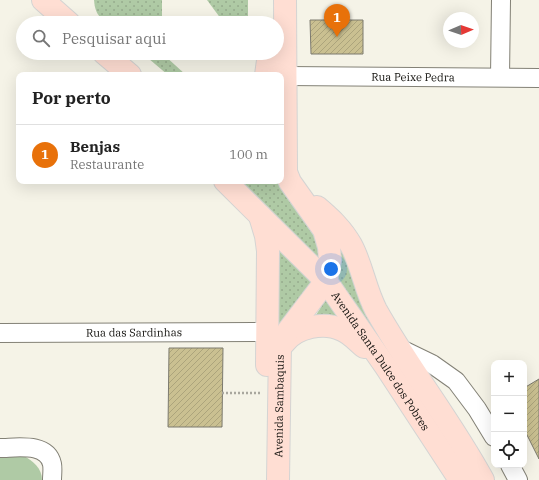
<!DOCTYPE html>
<html lang="pt">
<head>
<meta charset="utf-8">
<style>
  :root { --surface:#fff; --page:#f2f2f2; --text:#222; --muted:#767676; --line:#e0e0e0; --accent:#ea580c }
  body { margin:0; font-family:"IBM Plex Serif",serif; background:var(--page); color:var(--text) }
  .controls { position:absolute; right:12px; bottom:12px; display:grid; overflow:hidden; border-radius:8px; box-shadow:0 4px 16px #0002 }
  .controls button { width:36px; height:36px; display:grid; place-items:center; padding:0; border:0; border-bottom:1px solid var(--line); background:var(--surface); color:var(--text); font:20px sans-serif }
  .compass { position:absolute; left:443px; top:12px; width:36px; height:36px; border-radius:50%; background:var(--surface); box-shadow:0 4px 16px #0002; rotate:88deg }
  .you { position:absolute; left:331px; top:269px; width:14px; height:14px; margin:-10px; border:3px solid #fff; border-radius:50%; background:#1a73e8; box-shadow:0 0 0 6px #1a73e833 }
  .badge { display:grid; place-items:center; width:26px; height:26px; border-radius:50%; background:var(--accent); color:#fff; font-size:13px; font-weight:700 }
  .pin { position:absolute; translate:-50% -33px; filter:drop-shadow(0 1px 2px #0008) }
  .pin::after { content:''; position:absolute; top:21px; width:14px; height:12px; background:inherit; clip-path:polygon(0 0,100% 0,50% 100%) }
  .list { margin:0; padding:0; list-style:none }
  h2 { display:flex; justify-content:space-between; align-items:center; height:52px; margin:0; padding:0 16px; font-size:17px }
  h2 small { font-size:13px; font-weight:400; color:var(--muted) }
  .list li { display:grid; grid-template-columns:26px 1fr auto; gap:12px; align-items:center; box-sizing:border-box; height:60px; padding:0 16px; border-top:1px solid var(--line) }
  .list b { display:block; font-size:15px; white-space:nowrap }
  .list p { margin:0; font-size:13px; white-space:nowrap; color:var(--muted) }
  .list em { font-size:13px; font-style:normal; color:var(--muted) }
  .icon { flex:none; width:22px; height:22px; fill:none; stroke:currentColor; stroke-width:2; stroke-linecap:round; stroke-linejoin:round }
  .map { position:relative; flex:none; width:539px; height:480px; overflow:hidden }
  .search { position:absolute; background:var(--surface); box-shadow:0 4px 16px #0002; left:16px; top:16px; width:268px; height:44px; display:flex; align-items:center; gap:10px; box-sizing:border-box; padding:0 14px; border-radius:22px; color:var(--muted); font-size:15px }
  .panel { position:absolute; background:var(--surface); box-shadow:0 4px 16px #0002; left:16px; top:72px; width:268px; height:112px; border-radius:8px }
  .map>svg:first-child { display:block }
  .grass { fill:url(#grass-dots) }
  .park { fill:#afcaa5 }
  .building { fill:url(#building-hatch); stroke:#7c7a6f }
  .lines { fill:none; stroke-linecap:round; stroke-linejoin:round }
  .minor-casing { stroke:#838176; stroke-width:20 }
  .major-casing { stroke:#d4d4d3; stroke-width:24 }
  .path { stroke:#a9a79e; stroke-width:2.5; stroke-dasharray:2 2; stroke-linecap:butt }
  .minor { stroke:#fff; stroke-width:18 }
  .major { stroke:#ffded3; stroke-width:22 }
  .labels { text-anchor:middle; stroke-width:3; stroke-linejoin:round; paint-order:stroke }
  .street-label { font-size:11px; fill:#100f0b; stroke:#fff }
</style>
</head>
<body>
<div class="map">
<svg width="539" height="480" viewBox="0 0 539 480">
  <defs>
    <pattern id="grass-dots" width="8" height="8" patternUnits="userSpaceOnUse"><rect width="8" height="8" fill="#afcaa5"/><path d="M2 2h.1M6 6h.1" fill="none" stroke="#96ac8d" stroke-width="1.8" stroke-linecap="round"/></pattern>
    <pattern id="building-hatch" width="6" height="6" patternUnits="userSpaceOnUse"><rect width="6" height="6" fill="#cac091"/><path d="M-1 1l2-2M0 6l6-6M5 7l2-2" fill="none" stroke="#aca47c"/></pattern>
  </defs>
  <rect width="100%" height="100%" fill="#f5f3e7"/>
  <g class="grass">
    <path d="M 94,0 L 162,0 L 162,23 L 106,23 C 98,16 95,12 94,0 Z"/>
    <polygon points="207,0 248,0 248,23 224,23"/>
    <polygon points="142,53 163,53 164,55 186,75 168,75"/>
    <polygon points="238,181 281,181 319,238 320,260"/>
    <polygon points="277,247 315,279 280,326 278,324"/>
    <polygon points="341,249 420,399 338,280"/>
    <polygon points="326,299 338,317 320,317 316,315"/>
  </g>
  <path class="park" d="M 24,456 C 33,461 42,468 42,480 L 0,480 L 0,457 Z"/>
  <g class="building">
    <polygon points="310,20 363,20 363,54 311,54"/>
    <polygon points="169,348 223,348 222,427 168,427"/>
    <polygon points="539,379 539,459 524,429 524,388"/>
  </g>
  <g class="lines">
    <g class="minor-casing">
      <g id="minor">
        <path id="s1" d="M 286,76 L 539,78"/>
        <polyline points="500,77 501,0"/>
        <path id="s2" d="M 0,333 L 267,332"/>
        <polyline points="399,348 432,364 456,381 477,409 494,437"/>
        <path d="M 0,448 C 16,448 47,442 52,464 C 53,469 52,475 52,480"/>
        <polyline points="510,465 518,480"/>
      </g>
    </g>
    <g class="major-casing">
      <g id="major">
        <polyline points="43,0 69,23"/>
        <polyline points="104,53 130,75"/>
        <polyline points="266,75 269,53"/>
        <path id="s3" d="M 225,181 L 326,281 L 386,367 L 460,480"/>
        <path d="M 317,207 C 330,218 342,229 351,245 C 362,265 365,289 376,310 C 409,369 451,421 483,480"/>
        <polyline points="260,216 266,236 268,251 267,365"/>
        <path d="M 284,343 C 296,327 324,321 342,330 C 350,333 357,341 364,347"/>
        <path id="s4" d="M 278,480 L 280,345 L 288,331 L 326,281 L 330,260 L 329,247 L 324,230 L 290,182 L 286,172 L 285,0"/>
      </g>
    </g>
    <polyline class="path" points="222,393 262,393"/>
    <use href="#minor" class="minor"/>
    <use href="#major" class="major"/>
  </g>
  <g class="labels">
    <g class="street-label">
      <text dy="4" stroke="none"><textPath href="#s1" startOffset="127">Rua Peixe Pedra</textPath></text>
      <text dy="4" stroke="none"><textPath href="#s2" startOffset="134">Rua das Sardinhas</textPath></text>
      <text dy="4" stroke="none"><textPath href="#s3" startOffset="239">Avenida Santa Dulce dos Pobres</textPath></text>
      <text dy="4" stroke="none"><textPath href="#s4" startOffset="74">Avenida Sambaquis</textPath></text>
    </g>
  </g>
</svg>
<div class="controls">
<button>+</button>
<button>−</button>
<button><svg class="icon" aria-label="locate" viewBox="0 0 24 24"><circle cx="12" cy="12" r="6"/><path d="M12 2v4M12 18v4M2 12h4M18 12h4"/></svg></button>
</div>
<svg class="compass" viewBox="-18 -18 36 36"><path d="M0-13l5 13h-10z" fill="#e53935"/><path d="M0 13l5-13h-10z" fill="#767676"/></svg>
<div class="you"></div>
<div class="pin badge" style="left:337px;top:37px;background:#e8710a">1</div>
<div class="search"><svg class="icon" aria-label="search" viewBox="0 0 24 24"><circle cx="10" cy="10" r="6"/><path d="M15 15l6 6"/></svg>Pesquisar aqui</div>
<section class="panel">
<h2>Por perto<small></small></h2>
<ul class="list">
<li><span class="badge" style="background:#e8710a">1</span><div><b>Benjas</b><p>Restaurante</p></div><em>100 m</em></li>
</ul>
</section>
</div>
</body>
</html>
